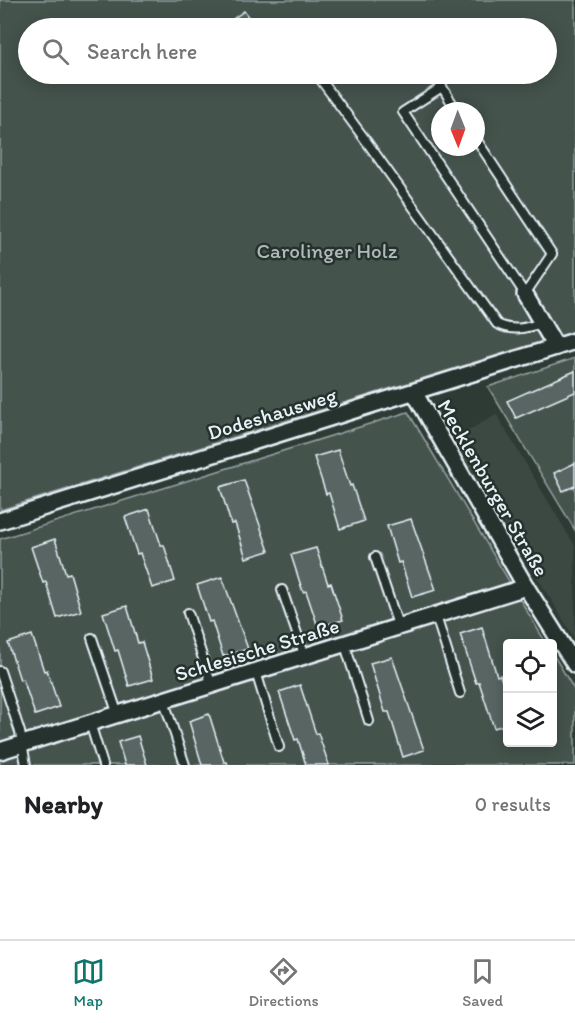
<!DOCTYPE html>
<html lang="en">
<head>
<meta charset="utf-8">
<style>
  :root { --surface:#fff; --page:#f6f6f6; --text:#202124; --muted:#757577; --line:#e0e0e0; --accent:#0f766e }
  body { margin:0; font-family:Itim,sans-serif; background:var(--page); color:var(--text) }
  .controls { position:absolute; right:18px; bottom:18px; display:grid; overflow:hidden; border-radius:6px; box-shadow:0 3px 15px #0003 }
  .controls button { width:54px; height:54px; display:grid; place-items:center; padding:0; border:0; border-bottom:2px solid var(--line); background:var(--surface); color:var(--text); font:30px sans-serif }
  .compass { position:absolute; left:431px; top:102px; width:54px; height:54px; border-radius:50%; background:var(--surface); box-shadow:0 3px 15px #0003; rotate:179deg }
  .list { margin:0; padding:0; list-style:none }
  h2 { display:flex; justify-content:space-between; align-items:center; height:78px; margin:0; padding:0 24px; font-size:26px }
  h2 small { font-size:20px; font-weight:400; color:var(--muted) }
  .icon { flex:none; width:33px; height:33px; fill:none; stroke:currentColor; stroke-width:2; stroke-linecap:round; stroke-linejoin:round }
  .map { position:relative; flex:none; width:575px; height:765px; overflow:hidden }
  .search { position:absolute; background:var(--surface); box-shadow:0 3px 15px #0003; left:18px; right:18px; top:18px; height:66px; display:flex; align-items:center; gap:15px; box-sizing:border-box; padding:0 21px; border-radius:33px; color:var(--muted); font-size:22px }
  .sheet { height:174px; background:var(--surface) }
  nav { display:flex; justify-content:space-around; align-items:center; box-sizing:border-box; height:84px; border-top:2px solid var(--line); background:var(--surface); font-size:16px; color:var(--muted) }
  nav a { display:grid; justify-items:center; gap:3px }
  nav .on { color:var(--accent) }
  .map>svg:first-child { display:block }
  .built { fill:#3b4843 }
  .green { fill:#45524e; stroke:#96a2a3; stroke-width:1.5; fill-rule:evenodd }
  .building { fill:#596563; stroke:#e8f1f8; stroke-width:1.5 }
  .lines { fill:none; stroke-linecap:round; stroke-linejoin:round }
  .service-casing { stroke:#e8f1f8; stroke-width:12 }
  .minor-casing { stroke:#e8f1f8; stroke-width:20 }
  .service { stroke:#26332d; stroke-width:8 }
  .minor { stroke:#26332d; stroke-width:15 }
  .labels { text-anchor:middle; stroke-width:5; stroke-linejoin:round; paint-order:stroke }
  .park-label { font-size:21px; fill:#afb9bc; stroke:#26332d }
  .street-label { font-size:21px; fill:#e8f1f8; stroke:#26332d }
</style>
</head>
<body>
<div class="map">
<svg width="575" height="765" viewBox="0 0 575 765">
  <rect width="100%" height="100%" fill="#2e3b35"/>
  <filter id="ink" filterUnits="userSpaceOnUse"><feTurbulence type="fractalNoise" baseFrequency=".0167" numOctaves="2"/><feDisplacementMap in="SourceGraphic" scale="12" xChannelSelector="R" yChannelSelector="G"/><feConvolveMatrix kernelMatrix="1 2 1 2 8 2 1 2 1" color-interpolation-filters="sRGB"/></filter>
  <g filter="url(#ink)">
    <polygon class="built" points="496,414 575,546 575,639 453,440"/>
    <g class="green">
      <path d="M 0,0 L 575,0 L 575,331 L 0,510 ZM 28,28 L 546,28 L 546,74 L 28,74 ZM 440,111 L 476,111 L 476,147 L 440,147 Z"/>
      <polygon points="575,358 575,530 488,387"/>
      <polygon points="408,412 546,643 508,644 508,742 552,742 553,654 575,691 575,765 0,765 0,539"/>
    </g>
    <g class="building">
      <polygon points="244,11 256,28 239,28 233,19"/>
      <polygon points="575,371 575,392 516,418 507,401"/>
      <polygon points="338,450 350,486 352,485 364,521 340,529 329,493 326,494 314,457"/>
      <polygon points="575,463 575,486 563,491 554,473"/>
      <polygon points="244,480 269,551 246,558 235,523 231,524 220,487"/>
      <polygon points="149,509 161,545 164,545 175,581 152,588 140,553 137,554 125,517"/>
      <polygon points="411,519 436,590 412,597 401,562 398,563 387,526"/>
      <polygon points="55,539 66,574 70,573 81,611 57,618 46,582 43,583 31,547"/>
      <polygon points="316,548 328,584 331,583 343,620 318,627 306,591 303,592 291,555"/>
      <polygon points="222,577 248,649 223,656 212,621 209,622 197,585"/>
      <polygon points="127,606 138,643 142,642 153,679 129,686 118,650 115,651 103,613"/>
      <polygon points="482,627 497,676 500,675 508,698 508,724 494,728 479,682 476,683 460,634"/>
      <polygon points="32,635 44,671 47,670 59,707 35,715 23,679 20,680 8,643"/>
      <polygon points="392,657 424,750 403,757 389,712 385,712 370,663"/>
      <polygon points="300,685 316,734 318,733 329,765 306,765 298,739 295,740 279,692"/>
      <polygon points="209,714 224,762 227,762 228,765 202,765 189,721"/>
      <polygon points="138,736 147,765 125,765 118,742"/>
    </g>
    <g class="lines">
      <g class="service-casing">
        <g id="service">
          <path d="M 318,76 L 364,138 L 497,324 C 513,332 526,328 542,323"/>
          <polyline points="457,111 442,87 403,112 525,294 552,254 476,139"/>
          <polyline points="375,557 399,628"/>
          <polyline points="282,590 305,657"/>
          <polyline points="188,613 212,686"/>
          <polyline points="436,616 460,693"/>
          <polyline points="92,638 118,715"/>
          <polyline points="345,645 369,721"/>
          <polyline points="0,671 20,732 26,765"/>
          <polyline points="256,672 279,747"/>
          <polyline points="164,701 185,765"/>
          <polyline points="90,723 103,765"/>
        </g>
      </g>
      <g class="minor-casing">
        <g id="minor">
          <polyline points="525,294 556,347"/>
          <polyline points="414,392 526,587 575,665"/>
          <polyline points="0,521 575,341"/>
          <polyline points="0,751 526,587"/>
        </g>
      </g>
      <use href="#service" class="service"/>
      <use href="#minor" class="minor"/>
    </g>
  </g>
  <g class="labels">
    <g class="park-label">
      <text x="327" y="258">Carolinger Holz</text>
    </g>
    <g class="street-label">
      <text transform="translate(272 414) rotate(-17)" y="7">Dodeshausweg</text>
      <text transform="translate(493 488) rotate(60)" y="7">Mecklenburger Straße</text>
      <text transform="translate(257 650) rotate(-17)" y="7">Schlesische Straße</text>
    </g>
  </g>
</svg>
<div class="controls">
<button><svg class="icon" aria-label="locate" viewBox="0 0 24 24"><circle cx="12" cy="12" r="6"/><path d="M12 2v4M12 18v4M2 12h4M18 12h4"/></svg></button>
<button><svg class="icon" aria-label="layers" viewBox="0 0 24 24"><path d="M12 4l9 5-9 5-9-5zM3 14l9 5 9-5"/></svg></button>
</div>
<svg class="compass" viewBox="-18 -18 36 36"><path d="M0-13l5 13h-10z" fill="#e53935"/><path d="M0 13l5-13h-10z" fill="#757577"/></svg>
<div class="search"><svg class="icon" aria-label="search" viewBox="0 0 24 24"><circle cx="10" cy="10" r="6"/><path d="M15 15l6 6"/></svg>Search here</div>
</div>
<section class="sheet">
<h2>Nearby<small>0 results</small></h2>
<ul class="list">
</ul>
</section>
<nav>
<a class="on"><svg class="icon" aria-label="map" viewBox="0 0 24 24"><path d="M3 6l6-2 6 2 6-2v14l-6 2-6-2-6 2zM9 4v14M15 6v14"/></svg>Map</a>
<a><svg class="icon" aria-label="directions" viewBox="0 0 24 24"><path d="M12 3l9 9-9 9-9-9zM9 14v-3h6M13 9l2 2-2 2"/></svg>Directions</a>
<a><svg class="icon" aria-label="saved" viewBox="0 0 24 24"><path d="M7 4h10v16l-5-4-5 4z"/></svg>Saved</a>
</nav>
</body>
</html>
